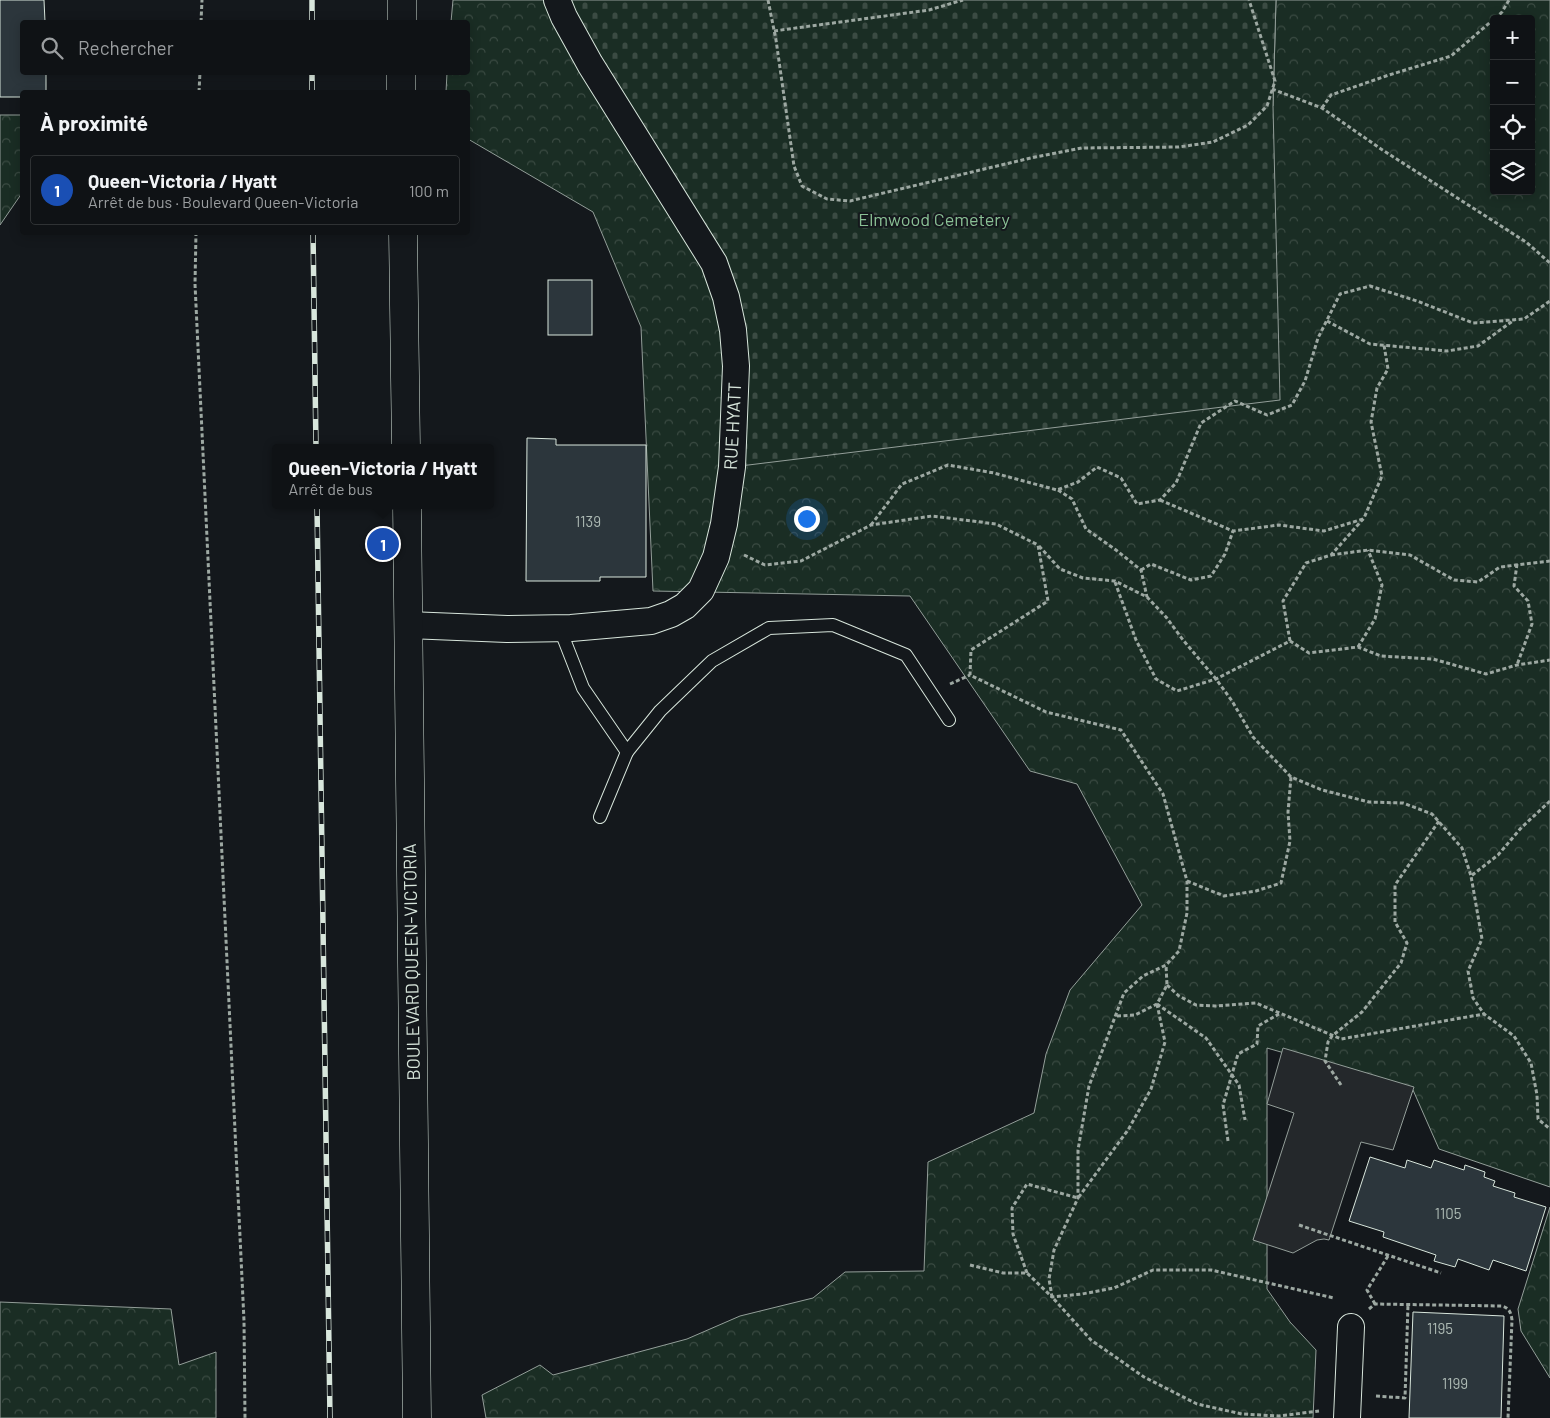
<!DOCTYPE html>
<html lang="fr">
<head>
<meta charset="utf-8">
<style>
  :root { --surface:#0f1215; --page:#1d2022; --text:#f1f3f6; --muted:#9b9ea0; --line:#2f3234; --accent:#0f766e }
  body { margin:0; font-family:Barlow,sans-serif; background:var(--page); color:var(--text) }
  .controls { position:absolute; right:15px; top:15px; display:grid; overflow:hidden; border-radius:5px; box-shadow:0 2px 12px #0003 }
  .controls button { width:45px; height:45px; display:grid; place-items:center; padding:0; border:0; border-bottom:1px solid var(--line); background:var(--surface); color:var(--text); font:25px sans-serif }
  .you { position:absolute; left:806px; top:518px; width:18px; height:18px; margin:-12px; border:4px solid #fff; border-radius:50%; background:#1a73e8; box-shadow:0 0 0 8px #1a73e833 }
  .badge { display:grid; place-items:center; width:32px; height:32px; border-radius:50%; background:var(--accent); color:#fff; font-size:16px; font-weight:700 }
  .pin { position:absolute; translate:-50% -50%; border:2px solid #fff; box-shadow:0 1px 5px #0006 }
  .popup { position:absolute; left:272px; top:444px; width:222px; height:65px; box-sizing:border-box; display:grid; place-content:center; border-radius:5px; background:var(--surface); filter:drop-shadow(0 1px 4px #0005); font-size:16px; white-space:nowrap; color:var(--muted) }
  .popup b { font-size:19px; color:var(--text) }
  .popup::after { content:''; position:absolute; left:50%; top:100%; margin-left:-10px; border:10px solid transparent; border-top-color:var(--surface) }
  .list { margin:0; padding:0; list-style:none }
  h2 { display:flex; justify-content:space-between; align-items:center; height:65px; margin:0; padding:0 20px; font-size:21px }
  h2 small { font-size:16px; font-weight:400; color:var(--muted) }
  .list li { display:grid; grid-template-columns:32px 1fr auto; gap:15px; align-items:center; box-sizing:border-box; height:70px; margin:0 10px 10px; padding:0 10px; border:1px solid var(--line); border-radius:5px }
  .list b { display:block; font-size:19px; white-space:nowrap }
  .list p { margin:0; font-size:16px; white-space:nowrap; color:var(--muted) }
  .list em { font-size:16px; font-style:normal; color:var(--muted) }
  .icon { flex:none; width:28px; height:28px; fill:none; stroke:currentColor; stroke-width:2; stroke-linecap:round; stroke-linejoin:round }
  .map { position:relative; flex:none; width:1550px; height:1418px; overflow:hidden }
  .search { position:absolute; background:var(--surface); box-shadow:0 2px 12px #0003; left:20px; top:20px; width:450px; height:55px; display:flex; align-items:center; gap:12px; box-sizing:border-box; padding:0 18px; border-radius:5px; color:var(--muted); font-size:19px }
  .panel { position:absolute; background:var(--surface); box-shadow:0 2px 12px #0003; left:20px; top:90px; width:450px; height:145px; border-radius:5px }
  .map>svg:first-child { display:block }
  .forest { fill:url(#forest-crowns); stroke:#939e99; fill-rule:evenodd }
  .cemetery { fill:url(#cemetery-stones); stroke:#939e99 }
  .parking { fill:#24282b; stroke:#939e99 }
  .building { fill:#2c363c; stroke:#d8e6dc }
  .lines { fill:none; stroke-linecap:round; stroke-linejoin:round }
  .service-casing { stroke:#d8e6dc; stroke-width:14 }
  .minor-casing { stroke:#d8e6dc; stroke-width:28 }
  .primary-casing { stroke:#d8e6dc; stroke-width:29 }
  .path { stroke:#9da8a2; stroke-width:3; stroke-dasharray:4 2.5; stroke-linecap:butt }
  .service { stroke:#14181c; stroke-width:12 }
  .minor { stroke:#14181c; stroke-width:26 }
  .primary { stroke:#14181c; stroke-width:28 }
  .rail-casing { stroke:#d8e6dc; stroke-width:5.5 }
  .rail { stroke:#14181c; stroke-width:4; stroke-dasharray:11; stroke-linecap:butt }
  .labels { text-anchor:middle; stroke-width:4; stroke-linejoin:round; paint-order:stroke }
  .number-label { font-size:15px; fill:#adbab4 }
  .park-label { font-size:18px; fill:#8ac095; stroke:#14181c }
  .street-label { font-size:18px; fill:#d8e6dc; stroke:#14181c }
</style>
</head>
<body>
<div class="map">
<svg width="1550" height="1418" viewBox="0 0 1550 1418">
  <defs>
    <pattern id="forest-crowns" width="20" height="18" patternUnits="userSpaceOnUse" patternTransform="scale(1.25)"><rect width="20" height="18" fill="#1a2d24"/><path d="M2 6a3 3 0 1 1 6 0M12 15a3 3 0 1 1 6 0" fill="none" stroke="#3b4b43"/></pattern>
    <pattern id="cemetery-stones" width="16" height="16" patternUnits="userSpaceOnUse" patternTransform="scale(1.25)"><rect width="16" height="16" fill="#1a2d24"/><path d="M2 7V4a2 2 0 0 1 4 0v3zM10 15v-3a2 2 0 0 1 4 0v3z" fill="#3b4b43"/></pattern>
  </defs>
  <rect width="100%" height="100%" fill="#14181c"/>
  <g class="forest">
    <path d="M 453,0 L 606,0 L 1273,106 L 1276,0 L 1550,0 L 1550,1187 L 1439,1149 L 1413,1090 L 1267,1048 L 1267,1289 L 1290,1322 L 1316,1350 L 1313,1418 L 486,1418 L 482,1395 L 540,1365 L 553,1375 L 687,1339 L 740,1316 L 813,1298 L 845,1272 L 924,1271 L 928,1162 L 1034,1113 L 1046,1054 L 1070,990 L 1142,905 L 1077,784 L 1030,771 L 910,596 L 653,591 L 641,327 L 593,212 L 468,139 L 468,92 L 446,92 L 447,73 L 468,72 L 468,22 L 451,22 ZM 1494,19 L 1531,19 L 1531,191 L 1494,191 Z"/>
    <polygon points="0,115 22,115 22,193 0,225"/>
    <polygon points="1550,1207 1550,1378 1521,1331 1518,1309"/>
    <polygon points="0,1302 171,1309 179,1365 216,1352 216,1418 0,1418"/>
  </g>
  <polygon class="cemetery" points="557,0 1276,0 1273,106 1280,400 732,467 726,297"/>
  <polygon class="parking" points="1283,1048 1414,1087 1393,1150 1361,1142 1329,1240 1324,1239 1317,1240 1293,1253 1253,1240 1294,1113 1267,1104"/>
  <g class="building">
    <polygon points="0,0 44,0 45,22 22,22 22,72 46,72 46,92 22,92 22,97 0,97"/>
    <rect x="548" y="280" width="44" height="55"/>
    <polygon points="527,438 556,439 556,445 646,445 646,577 600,577 600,581 526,581"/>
    <polygon points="1370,1157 1405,1168 1407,1160 1431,1168 1434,1160 1464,1170 1465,1165 1485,1172 1484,1177 1495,1181 1493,1186 1515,1193 1514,1197 1546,1207 1526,1271 1493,1260 1489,1270 1458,1259 1455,1267 1434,1261 1436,1255 1383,1237 1384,1232 1349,1221"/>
    <polygon points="1413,1312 1504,1316 1501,1418 1409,1418"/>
  </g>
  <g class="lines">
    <g class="service-casing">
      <g id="service">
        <polyline points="560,629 583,688 627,752 660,711 712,661 769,628 833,625 906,655 949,720"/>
        <polyline points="600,817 627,752"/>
      </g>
    </g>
    <g class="minor-casing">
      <g id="minor">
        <polyline points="408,625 507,629 571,628 651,621 671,614 685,606 701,590 716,557 724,524 732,467 736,366 733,330 726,297 714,263 590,64 564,17 557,0"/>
        <polyline points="1347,1418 1351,1327"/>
      </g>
    </g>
    <g class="primary-casing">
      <g id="primary">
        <polyline points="402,22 402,0"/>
        <polyline points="401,92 401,72"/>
        <polyline points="403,232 406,448"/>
        <polyline points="407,505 417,1418"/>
      </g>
    </g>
    <g class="path">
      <polyline points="768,0 776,40 794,166 802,186 827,199 850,201 1035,157 1082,148 1179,147 1213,142 1248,125 1267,106 1275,81 1249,0"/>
      <polyline points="1495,19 1502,12 1509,0"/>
      <polyline points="201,22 202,0"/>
      <polyline points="774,31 929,10 963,0"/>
      <polyline points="1272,89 1322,108 1381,149 1526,242 1550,263"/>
      <polyline points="199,92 200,72"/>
      <polyline points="1322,108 1331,95 1389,75 1451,56 1494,19"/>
      <polyline points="196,232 195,284 244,1321 245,1418"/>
      <polyline points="1327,321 1370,344 1447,351 1478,346 1514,320"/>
      <polyline points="1058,490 1072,499 1086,529 1116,550 1141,570 1147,597"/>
      <polyline points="1160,500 1233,531 1279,525 1324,531 1363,519"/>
      <polyline points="871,525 902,484 948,465 994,473 1057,490 1078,482 1097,467 1121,478 1137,504 1160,500 1176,483 1201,423 1235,401 1267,415 1292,405 1305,381 1318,338 1340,294 1370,286 1417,301 1473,323 1524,319 1550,301"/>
      <polyline points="1039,546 1060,569 1083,578 1115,581 1147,597 1166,617 1183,640 1216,679 1232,701 1253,737 1291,777 1322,790 1369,802 1403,803 1432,814 1462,848 1471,876"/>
      <polyline points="744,555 765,565 801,561 871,525 932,516 996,524 1038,545 1048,601 971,650 970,675 1046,712 1121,730 1163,794 1187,881 1187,913 1179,951 1166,965 1143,976 1124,993 1089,1086 1078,1150 1078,1198 1054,1250 1049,1279 1052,1297 1091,1340 1144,1377 1197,1404 1242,1414 1279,1416 1319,1411"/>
      <polyline points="1331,555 1368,550 1410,555 1454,580 1478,582 1500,567 1550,561"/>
      <polyline points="1517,564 1514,586 1528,601 1532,624 1517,665"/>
      <polyline points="1141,570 1151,564 1191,580 1211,576 1225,554 1233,531"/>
      <polyline points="1115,582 1136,640 1156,679 1177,691 1216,679 1290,641 1309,653 1358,647 1381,656 1433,659 1486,674 1517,665 1550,660"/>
      <polyline points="1290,641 1283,601 1306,563 1331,555 1364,518 1382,476 1371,422 1377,388 1388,369 1384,345"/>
      <polyline points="1358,647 1375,619 1382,585 1368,550"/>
      <polyline points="950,684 970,675"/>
      <polyline points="1550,801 1521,828 1498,855 1471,876 1482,939 1468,971 1473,998 1484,1014 1514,1036 1531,1063 1537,1095 1538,1119 1550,1129"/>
      <polyline points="1187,881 1224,896 1256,891 1281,883 1290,841 1288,812 1291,777"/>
      <polyline points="1167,985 1179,996 1196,1005 1215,1006 1256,1003 1341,1039 1484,1014"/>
      <polyline points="1157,1004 1206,1038 1239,1085 1245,1120"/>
      <polyline points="1117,1016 1135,1015 1157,1004 1167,985 1166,965"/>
      <polyline points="1341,1085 1325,1061 1328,1042 1332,1036 1362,1012 1401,963 1407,943 1395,922 1395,885 1439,821"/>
      <polyline points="1228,1141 1223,1105 1238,1054 1257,1044 1258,1026 1279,1014"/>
      <polyline points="1299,1225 1441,1273"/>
      <polyline points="970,1265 1003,1273 1027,1273 1052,1297 1082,1294 1114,1288 1153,1270 1211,1270 1334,1298"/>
      <polyline points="1027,1273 1013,1234 1012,1208 1027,1184 1078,1198 1128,1130 1151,1089 1165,1042 1157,1004"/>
      <polyline points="1375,1304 1367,1290 1388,1256"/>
      <path d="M 1369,1309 L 1375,1304 L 1502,1306 C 1509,1308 1511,1312 1512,1320 L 1508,1418"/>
      <polyline points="1376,1396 1405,1398 1408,1305"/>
    </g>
    <use href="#service" class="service"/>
    <use href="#minor" class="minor"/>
    <use href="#primary" class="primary"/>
    <g class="rail-casing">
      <g id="rail">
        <polyline points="312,22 312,0"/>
        <polyline points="312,92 312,72"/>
        <polyline points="313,232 316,448"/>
        <polyline points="317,505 330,1418"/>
      </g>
    </g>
    <use href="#rail" class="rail"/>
  </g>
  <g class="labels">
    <g class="number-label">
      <text x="588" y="527">1139</text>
      <text x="1448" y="1219">1105</text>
      <text x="1440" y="1334">1195</text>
      <text x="1455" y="1389">1199</text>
    </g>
    <g class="park-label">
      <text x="934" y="226">Elmwood Cemetery</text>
    </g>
    <g class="street-label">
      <text transform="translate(733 426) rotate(-87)" y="6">RUE HYATT</text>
      <text transform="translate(412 962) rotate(-91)" y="6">BOULEVARD QUEEN-VICTORIA</text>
    </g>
  </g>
</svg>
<div class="controls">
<button>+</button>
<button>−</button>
<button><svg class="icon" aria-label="locate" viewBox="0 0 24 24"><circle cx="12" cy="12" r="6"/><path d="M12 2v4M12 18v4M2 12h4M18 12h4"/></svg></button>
<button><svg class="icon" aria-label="layers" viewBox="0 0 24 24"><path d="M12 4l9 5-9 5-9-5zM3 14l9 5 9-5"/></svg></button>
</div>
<div class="you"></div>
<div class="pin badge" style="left:383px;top:544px;background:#1a4fb4">1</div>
<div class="popup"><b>Queen-Victoria / Hyatt</b>Arrêt de bus</div>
<div class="search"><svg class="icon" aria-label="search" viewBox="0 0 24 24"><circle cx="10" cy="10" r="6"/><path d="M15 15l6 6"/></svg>Rechercher</div>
<section class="panel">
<h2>À proximité<small></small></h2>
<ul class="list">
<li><span class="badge" style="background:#1a4fb4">1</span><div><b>Queen-Victoria / Hyatt</b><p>Arrêt de bus · Boulevard Queen-Victoria</p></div><em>100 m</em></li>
</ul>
</section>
</div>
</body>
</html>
